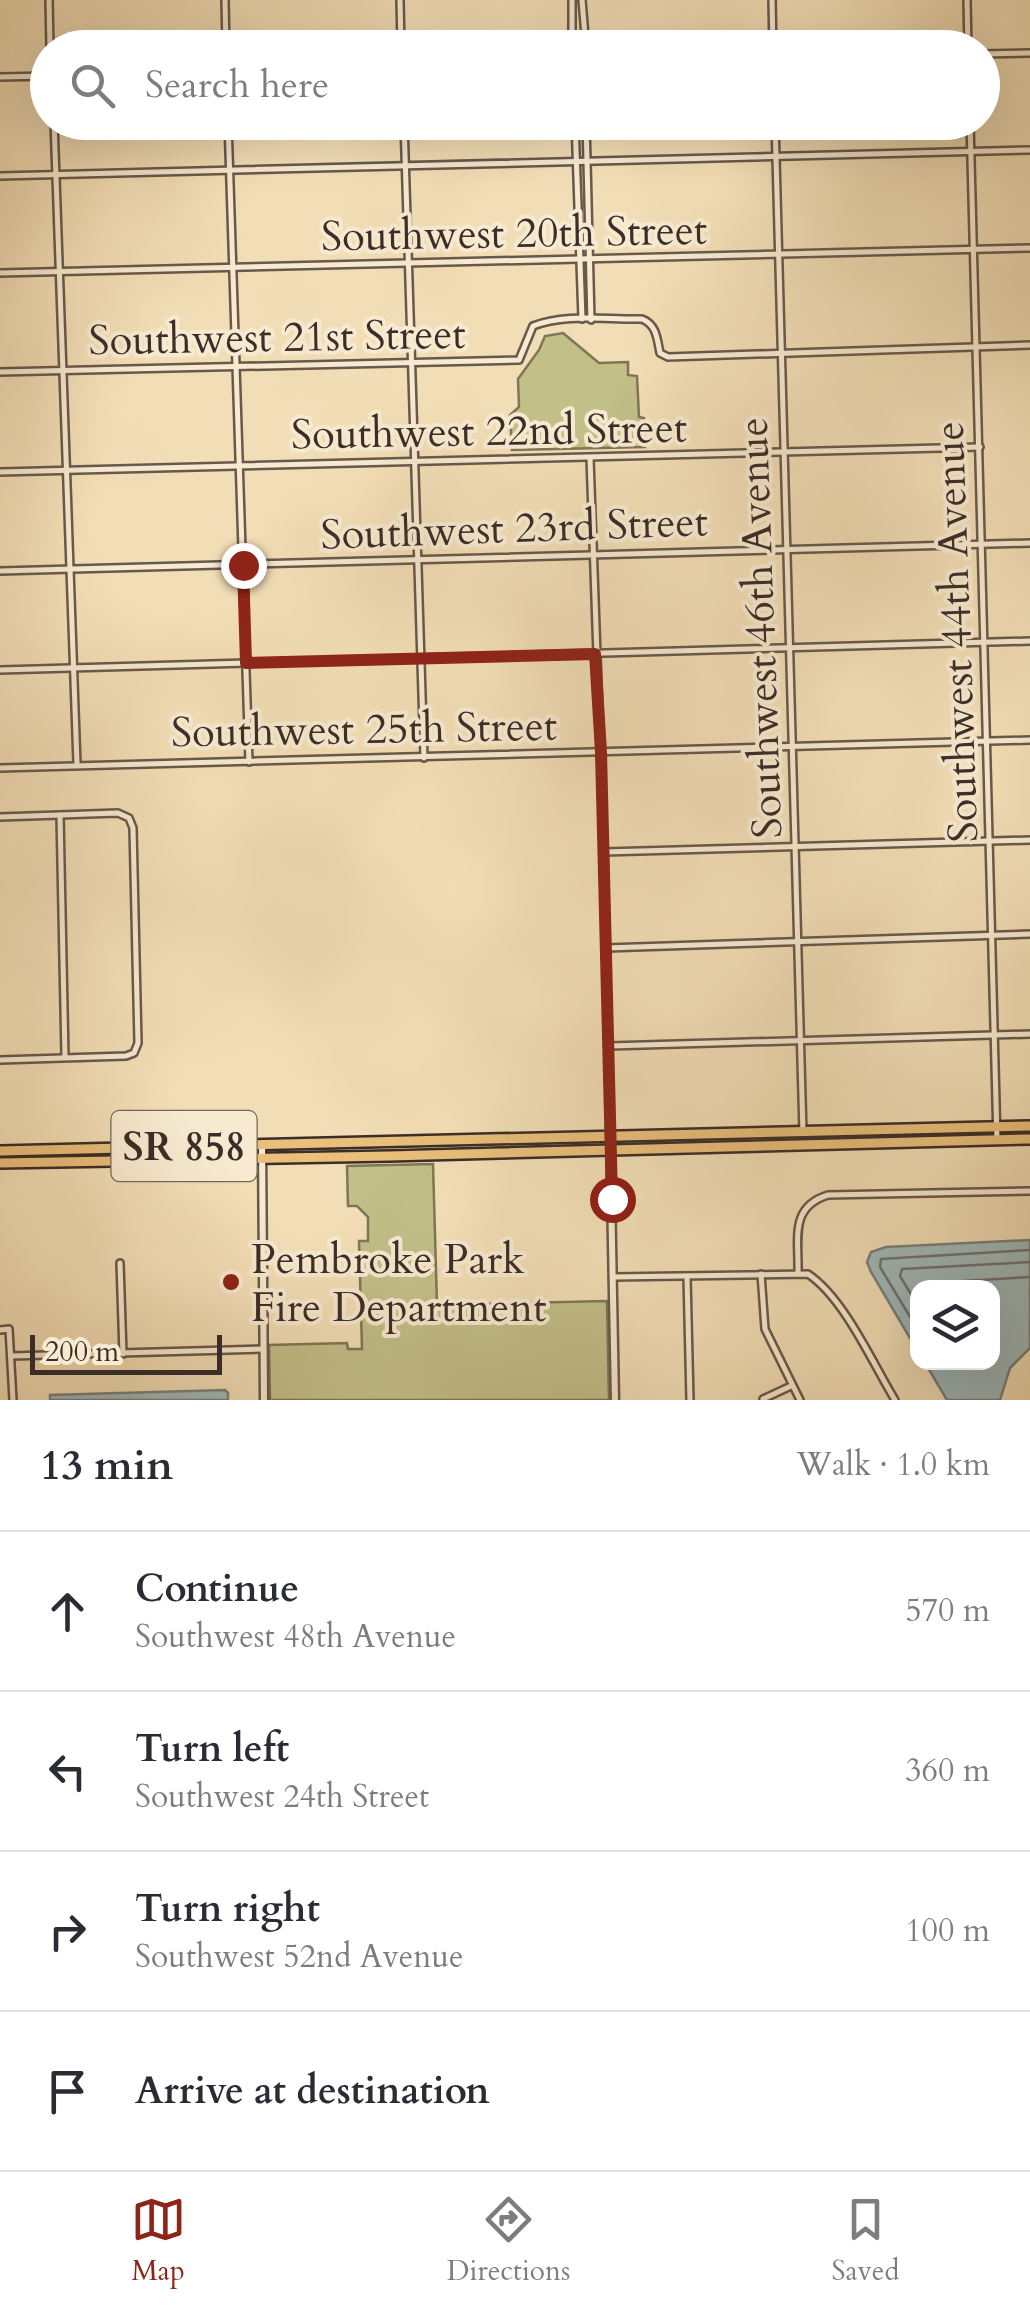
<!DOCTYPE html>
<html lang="en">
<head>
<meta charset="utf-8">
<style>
  :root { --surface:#fff; --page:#f2f2f3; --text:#2b2b33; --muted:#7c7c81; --line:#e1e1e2; --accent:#8f2418 }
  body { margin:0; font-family:Cardo,serif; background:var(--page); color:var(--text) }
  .controls { position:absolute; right:30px; bottom:30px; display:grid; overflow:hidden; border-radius:20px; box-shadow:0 10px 40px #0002 }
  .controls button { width:90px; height:90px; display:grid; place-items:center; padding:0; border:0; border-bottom:2px solid var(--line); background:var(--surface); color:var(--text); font:50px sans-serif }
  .scale { position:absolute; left:30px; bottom:25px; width:192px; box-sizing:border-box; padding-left:10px; border:5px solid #3b2d27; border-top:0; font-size:28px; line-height:35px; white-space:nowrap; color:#3b2d27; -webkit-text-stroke:8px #f7ead0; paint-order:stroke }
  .stop { position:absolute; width:30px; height:30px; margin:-22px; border:8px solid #8f2418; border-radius:50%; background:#fff }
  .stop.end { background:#8f2418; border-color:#fff; box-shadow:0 2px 10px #0008 }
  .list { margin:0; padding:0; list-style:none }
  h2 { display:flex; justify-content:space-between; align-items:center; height:130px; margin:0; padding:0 40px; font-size:42px }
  h2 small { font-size:32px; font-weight:400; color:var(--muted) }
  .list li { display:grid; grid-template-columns:65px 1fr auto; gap:30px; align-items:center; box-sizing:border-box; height:160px; padding:0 40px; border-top:2px solid var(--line) }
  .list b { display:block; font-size:38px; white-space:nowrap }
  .list p { margin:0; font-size:32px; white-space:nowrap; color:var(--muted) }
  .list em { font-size:32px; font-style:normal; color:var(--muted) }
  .icon { flex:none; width:55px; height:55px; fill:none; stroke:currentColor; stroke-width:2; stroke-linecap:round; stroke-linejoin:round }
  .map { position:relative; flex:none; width:1030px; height:1400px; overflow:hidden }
  .search { position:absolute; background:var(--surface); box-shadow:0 10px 40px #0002; left:30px; right:30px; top:30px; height:110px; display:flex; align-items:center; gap:25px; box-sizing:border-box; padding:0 35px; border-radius:55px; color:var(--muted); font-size:38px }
  .sheet { height:770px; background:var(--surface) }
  nav { display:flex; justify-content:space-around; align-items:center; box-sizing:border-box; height:140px; border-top:2px solid var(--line); background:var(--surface); font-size:28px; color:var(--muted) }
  nav a { display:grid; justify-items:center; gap:5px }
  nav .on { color:var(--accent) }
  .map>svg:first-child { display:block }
  .green { fill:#c2bf89; stroke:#7e7658; stroke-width:2.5 }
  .water { fill:#a0b9ba; stroke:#78817f; stroke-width:2.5 }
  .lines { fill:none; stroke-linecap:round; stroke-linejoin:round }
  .shore { stroke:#6e7370; stroke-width:2.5 }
  .minor-casing { stroke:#69594b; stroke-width:10 }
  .tertiary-casing { stroke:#69594b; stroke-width:11 }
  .primary-casing { stroke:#3b2d27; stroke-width:14 }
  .minor { stroke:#f7ead0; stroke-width:5 }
  .tertiary { stroke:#f7ead0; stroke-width:6 }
  .primary { stroke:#e9bf7b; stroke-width:9 }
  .route { stroke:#8f2418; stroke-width:12 }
  .poi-dot { fill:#8f2418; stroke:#f7ead0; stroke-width:4 }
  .labels { text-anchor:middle; stroke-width:8; stroke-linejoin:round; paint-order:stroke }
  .shield { fill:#f7ead0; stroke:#73665a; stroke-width:2.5 }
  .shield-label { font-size:40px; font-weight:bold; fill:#3b2d27 }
  .street-label { font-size:42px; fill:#3b2d27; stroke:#f7ead0 }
  .poi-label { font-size:42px; fill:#3b2d27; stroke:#f7ead0; text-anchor:start }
</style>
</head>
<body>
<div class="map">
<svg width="1030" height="1400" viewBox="0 0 1030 1400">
  <rect width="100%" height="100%" fill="#f2deb6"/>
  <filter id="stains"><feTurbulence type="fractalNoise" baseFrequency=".002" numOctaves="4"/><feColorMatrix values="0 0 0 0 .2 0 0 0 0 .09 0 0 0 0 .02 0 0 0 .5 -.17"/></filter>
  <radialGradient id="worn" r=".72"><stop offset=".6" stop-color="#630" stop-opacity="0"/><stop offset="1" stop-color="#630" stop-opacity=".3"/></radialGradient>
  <g class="green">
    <polygon points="563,333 599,363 628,362 628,375 637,376 639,417 644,418 645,447 512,450 510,415 519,407 518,379 539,350 545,336"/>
    <polygon points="433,1164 437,1305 607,1301 609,1400 270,1400 269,1345 347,1343 348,1349 362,1349 359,1241 368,1241 368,1217 357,1206 348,1206 347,1166"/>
  </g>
  <g class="water">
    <polygon points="1030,1240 1030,1348 1010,1368 1000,1400 947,1400 925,1363 992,1362 992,1288 918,1288 917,1350 871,1272 867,1262 871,1252 886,1247"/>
    <polygon points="225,1390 228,1393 228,1400 50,1400 50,1395"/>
  </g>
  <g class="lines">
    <g class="shore">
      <polyline points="925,1288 929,1283 1030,1277"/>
      <polyline points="918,1306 900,1276 902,1269 1030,1262"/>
      <polyline points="918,1330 880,1267 881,1259 1030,1250"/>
    </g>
    <g class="minor-casing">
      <g id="minor">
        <polyline points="49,0 50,48"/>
        <polyline points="225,0 226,48"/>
        <polyline points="400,0 401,48"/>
        <polyline points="572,0 572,48"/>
        <polyline points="582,0 586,48"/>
        <polyline points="772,0 773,48"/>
        <polyline points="967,0 968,48"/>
        <polyline points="982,54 1030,53"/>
        <polyline points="0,77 48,76"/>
        <polyline points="54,122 77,764"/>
        <polyline points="228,122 249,762"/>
        <polyline points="404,122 424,758"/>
        <polyline points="575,122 582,319"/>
        <polyline points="586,122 591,320"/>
        <polyline points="775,122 803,1133"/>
        <polyline points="970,122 997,1140"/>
        <polyline points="0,176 1030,150"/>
        <polyline points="0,273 1030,248"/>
        <path d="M 0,372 L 519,360 L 533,326 C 565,313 607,320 642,319 C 657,325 657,339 660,353 L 668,357 L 1030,345"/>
        <polyline points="590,458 604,852 610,1134"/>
        <polyline points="0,472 980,447"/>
        <polyline points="0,571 1030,543"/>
        <polyline points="0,670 1030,641"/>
        <polyline points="0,768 1030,740"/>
        <polyline points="60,815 65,1057"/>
        <polyline points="0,817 118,813 129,818 133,828 138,1043 134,1053 126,1056 0,1060"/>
        <polyline points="604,852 1030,840"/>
        <polyline points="606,948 1030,934"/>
        <polyline points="609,1046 1030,1034"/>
        <polyline points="120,1263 123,1354"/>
        <path d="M 798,1273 C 799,1239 789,1207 828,1195 L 1030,1191"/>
        <polyline points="761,1274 765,1329 800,1400"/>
        <path d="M 613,1277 L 808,1274 C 844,1298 872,1362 895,1400"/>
        <polyline points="687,1277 690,1400"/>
        <polyline points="0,1330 9,1329 13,1400"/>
        <polyline points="11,1356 263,1349"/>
        <polyline points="763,1399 791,1386"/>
      </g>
    </g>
    <g class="tertiary-casing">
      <g id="tertiary">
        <polyline points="610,1138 615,1400"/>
        <polyline points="262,1145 264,1400"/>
      </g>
    </g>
    <g class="primary-casing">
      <g id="primary">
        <polyline points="0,1151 1030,1126"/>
        <polyline points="0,1163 390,1156 1030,1139"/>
      </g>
    </g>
    <use href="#minor" class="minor"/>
    <use href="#tertiary" class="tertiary"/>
    <use href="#primary" class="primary"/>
  </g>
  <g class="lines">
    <polyline class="route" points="243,565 246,663 595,654 601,752 612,1199"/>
  </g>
  <circle class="poi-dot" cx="231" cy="1282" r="10"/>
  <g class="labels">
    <rect class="shield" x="111.5" y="1111" width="145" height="70" rx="8"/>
    <g class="shield-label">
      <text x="184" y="1160">SR 858</text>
    </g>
    <g class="street-label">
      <text transform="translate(514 232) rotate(-1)" y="15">Southwest 20th Street</text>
      <text transform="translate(277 336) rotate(-1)" y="15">Southwest 21st Street</text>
      <text transform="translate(489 430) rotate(-1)" y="15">Southwest 22nd Street</text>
      <text transform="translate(514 527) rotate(-2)" y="15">Southwest 23rd Street</text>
      <text transform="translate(759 628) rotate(-92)" y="15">Southwest 46th Avenue</text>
      <text transform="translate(955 632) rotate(-92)" y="15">Southwest 44th Avenue</text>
      <text transform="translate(364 728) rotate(-1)" y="15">Southwest 25th Street</text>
    </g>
    <g class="poi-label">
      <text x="251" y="1273">Pembroke Park<tspan x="251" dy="48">Fire Department</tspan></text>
    </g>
  </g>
  <rect width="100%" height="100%" filter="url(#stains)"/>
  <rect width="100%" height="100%" fill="url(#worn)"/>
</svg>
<div class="controls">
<button><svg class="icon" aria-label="layers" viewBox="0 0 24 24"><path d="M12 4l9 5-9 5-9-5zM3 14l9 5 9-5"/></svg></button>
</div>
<div class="scale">200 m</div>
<div class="stop" style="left:612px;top:1199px"></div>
<div class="stop end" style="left:243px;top:565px"></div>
<div class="search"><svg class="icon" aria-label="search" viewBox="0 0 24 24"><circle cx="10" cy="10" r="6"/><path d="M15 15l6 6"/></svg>Search here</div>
</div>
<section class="sheet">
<h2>13 min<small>Walk · 1.0 km</small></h2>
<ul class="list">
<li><svg class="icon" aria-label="ahead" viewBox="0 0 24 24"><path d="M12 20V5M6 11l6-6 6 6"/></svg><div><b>Continue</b><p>Southwest 48th Avenue</p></div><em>570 m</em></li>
<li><svg class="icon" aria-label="left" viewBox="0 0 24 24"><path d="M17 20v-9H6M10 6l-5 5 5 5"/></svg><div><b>Turn left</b><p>Southwest 24th Street</p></div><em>360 m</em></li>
<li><svg class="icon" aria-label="right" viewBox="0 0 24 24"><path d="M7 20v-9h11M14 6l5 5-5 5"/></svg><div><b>Turn right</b><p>Southwest 52nd Avenue</p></div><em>100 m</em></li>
<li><svg class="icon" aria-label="arrive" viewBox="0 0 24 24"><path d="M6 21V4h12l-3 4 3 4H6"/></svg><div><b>Arrive at destination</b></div></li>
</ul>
</section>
<nav>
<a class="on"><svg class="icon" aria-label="map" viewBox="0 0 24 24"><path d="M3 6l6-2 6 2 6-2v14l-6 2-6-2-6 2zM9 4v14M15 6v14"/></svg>Map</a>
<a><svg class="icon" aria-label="directions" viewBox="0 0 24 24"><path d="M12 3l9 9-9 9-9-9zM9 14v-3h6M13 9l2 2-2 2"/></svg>Directions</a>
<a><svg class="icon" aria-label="saved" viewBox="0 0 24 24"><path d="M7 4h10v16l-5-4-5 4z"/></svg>Saved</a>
</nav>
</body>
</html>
